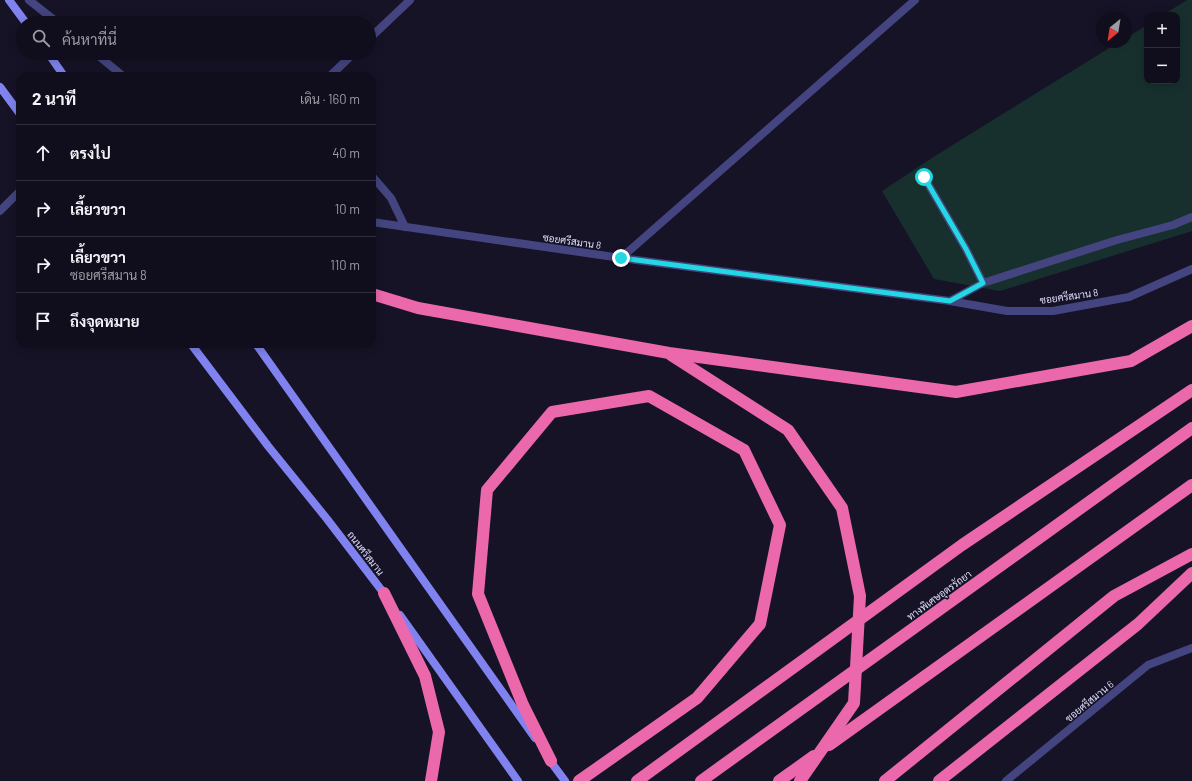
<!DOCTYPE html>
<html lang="th">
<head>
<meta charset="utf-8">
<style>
  :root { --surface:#100e1d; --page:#191726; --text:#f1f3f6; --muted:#9c9ca4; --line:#302e3b }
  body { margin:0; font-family:Barlow,Sarabun,sans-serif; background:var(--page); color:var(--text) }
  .controls { position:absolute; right:12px; top:12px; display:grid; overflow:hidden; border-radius:8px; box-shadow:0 2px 10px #0003 }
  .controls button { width:36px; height:36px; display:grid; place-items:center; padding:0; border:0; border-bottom:1px solid var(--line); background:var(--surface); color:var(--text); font:20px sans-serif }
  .compass { position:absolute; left:1096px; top:12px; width:36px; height:36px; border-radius:50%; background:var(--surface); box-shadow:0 2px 10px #0003; rotate:210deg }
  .stop { position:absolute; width:12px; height:12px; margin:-9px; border:3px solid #22d8e2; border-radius:50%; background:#fff }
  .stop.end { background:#22d8e2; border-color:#fff; box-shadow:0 1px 4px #0008 }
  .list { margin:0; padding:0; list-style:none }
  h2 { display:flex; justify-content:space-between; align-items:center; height:52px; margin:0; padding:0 16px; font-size:17px }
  h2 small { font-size:13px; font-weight:400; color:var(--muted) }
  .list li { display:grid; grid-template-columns:26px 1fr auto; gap:12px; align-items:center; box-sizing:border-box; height:56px; padding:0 16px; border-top:1px solid var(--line) }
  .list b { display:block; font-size:15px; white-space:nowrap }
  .list p { margin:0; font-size:13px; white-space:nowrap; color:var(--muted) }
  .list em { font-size:13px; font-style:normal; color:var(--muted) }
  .icon { flex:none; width:22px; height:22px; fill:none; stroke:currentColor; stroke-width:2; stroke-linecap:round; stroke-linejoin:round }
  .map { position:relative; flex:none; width:1192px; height:781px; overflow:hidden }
  .search { position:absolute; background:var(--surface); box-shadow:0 2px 10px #0003; left:16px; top:16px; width:360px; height:44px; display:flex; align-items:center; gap:10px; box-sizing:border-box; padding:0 14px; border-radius:22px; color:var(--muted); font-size:15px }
  .panel { position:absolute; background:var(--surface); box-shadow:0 2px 10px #0003; left:16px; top:72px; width:360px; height:276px; border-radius:12px }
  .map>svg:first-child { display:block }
  .green { fill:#17302e }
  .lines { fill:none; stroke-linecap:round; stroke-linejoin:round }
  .lane { stroke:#444580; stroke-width:8 }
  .street { stroke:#444580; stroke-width:8 }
  .secondary { stroke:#8083ef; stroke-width:8 }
  .highway { stroke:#eb68ad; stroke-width:12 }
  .route { stroke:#22d8e2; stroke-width:5 }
  .labels { text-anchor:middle; stroke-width:3; stroke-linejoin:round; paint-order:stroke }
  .street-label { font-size:10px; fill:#dfddfb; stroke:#161327 }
</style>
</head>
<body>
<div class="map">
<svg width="1192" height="781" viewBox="0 0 1192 781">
  <rect width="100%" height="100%" fill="#161327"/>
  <polygon class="green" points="1187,0 1192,0 1192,231 1000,291 934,279 882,191 935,156 1119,42 1126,42 1126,38 1147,25 1147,81 1177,81 1177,15 1163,15"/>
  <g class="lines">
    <g class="lane">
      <polyline points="924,177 966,249 983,283"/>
      <polyline points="950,301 983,283 1117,240 1173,225 1192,217"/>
    </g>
    <g class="street">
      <polyline points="29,0 58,23"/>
      <polyline points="369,39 410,0"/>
      <polyline points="95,53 123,76"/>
      <polyline points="330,76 354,53"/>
      <polyline points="372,176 391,198 405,227"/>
      <polyline points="0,211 20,191"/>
      <polyline points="372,222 621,258 950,301 1007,311 1053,311 1129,297 1192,269"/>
      <polyline points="621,258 915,0"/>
      <polyline points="1006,781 1148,665 1192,648"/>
    </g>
    <g class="secondary">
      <polyline points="9,0 26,23"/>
      <polyline points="48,53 64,76"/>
      <polyline points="0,87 20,114"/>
      <polyline points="191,344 268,446 327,519 386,596"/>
      <polyline points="256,344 535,738"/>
      <polyline points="400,615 518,781"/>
      <polyline points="548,758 565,781"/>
    </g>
    <g class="highway">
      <polyline points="372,294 418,308 669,353 956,392 1131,361 1192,326"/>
      <polyline points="671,355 788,430 842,508 860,596 854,703 800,781"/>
      <polyline points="384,593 425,676 439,732 431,781"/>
      <polyline points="829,745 1192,485"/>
      <polyline points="551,761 523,705 478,594 487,490 552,412 649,396 744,450 780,525 760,624 697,698 579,781"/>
      <polyline points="637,781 962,545 1192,390"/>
      <polyline points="701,781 1192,428"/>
      <polyline points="779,781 814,756"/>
      <polyline points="885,781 1114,596 1192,554"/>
      <polyline points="939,781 1138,624 1192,573"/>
    </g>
  </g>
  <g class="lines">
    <polyline class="route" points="621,258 950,301 983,283 966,249 924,177"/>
  </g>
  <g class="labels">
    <g class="street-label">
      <text transform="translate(572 241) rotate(8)" y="4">ซอยศรีสมาน 8</text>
      <text transform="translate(1069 296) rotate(-8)" y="4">ซอยศรีสมาน 8</text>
      <text transform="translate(366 553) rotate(52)" y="4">ถนนศรีสมาน</text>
      <text transform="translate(939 595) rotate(-36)" y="4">ทางพิเศษอุดรรัถยา</text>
      <text transform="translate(1089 701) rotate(-39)" y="4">ซอยศรีสมาน 6</text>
    </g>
  </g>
</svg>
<div class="controls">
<button>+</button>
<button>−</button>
</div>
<svg class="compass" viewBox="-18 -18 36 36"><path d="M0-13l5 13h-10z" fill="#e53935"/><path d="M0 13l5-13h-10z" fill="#9c9ca4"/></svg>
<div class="stop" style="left:924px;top:177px"></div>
<div class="stop end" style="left:621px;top:258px"></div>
<div class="search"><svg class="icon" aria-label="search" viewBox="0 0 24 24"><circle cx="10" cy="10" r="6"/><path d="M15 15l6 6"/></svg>ค้นหาที่นี่</div>
<section class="panel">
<h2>2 นาที<small>เดิน · 160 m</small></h2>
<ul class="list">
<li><svg class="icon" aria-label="ahead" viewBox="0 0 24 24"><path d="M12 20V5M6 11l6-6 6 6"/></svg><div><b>ตรงไป</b></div><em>40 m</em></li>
<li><svg class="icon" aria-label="right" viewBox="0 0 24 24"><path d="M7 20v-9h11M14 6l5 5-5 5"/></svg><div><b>เลี้ยวขวา</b></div><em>10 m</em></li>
<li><svg class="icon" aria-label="right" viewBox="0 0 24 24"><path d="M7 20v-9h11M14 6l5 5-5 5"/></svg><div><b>เลี้ยวขวา</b><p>ซอยศรีสมาน 8</p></div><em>110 m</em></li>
<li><svg class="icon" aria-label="arrive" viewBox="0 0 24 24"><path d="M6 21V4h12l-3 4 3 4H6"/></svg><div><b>ถึงจุดหมาย</b></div></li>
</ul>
</section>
</div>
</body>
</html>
